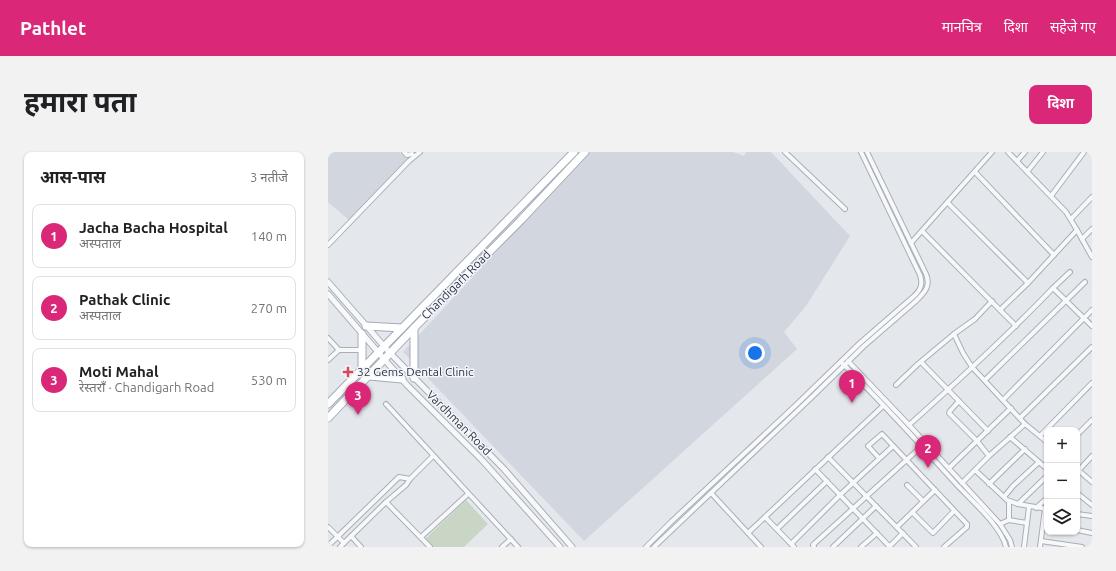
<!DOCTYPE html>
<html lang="hi">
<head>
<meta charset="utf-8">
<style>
  :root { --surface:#fff; --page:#f2f2f2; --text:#202124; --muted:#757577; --line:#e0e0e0; --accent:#db2777 }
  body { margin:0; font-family:Ubuntu,"Noto Sans Devanagari",sans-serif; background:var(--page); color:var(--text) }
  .controls { position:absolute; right:12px; bottom:12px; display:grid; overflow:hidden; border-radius:8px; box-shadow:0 1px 3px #0004 }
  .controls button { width:36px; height:36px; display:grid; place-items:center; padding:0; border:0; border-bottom:1px solid var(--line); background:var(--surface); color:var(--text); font:20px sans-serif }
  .you { position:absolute; left:427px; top:201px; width:14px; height:14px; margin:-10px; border:3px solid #fff; border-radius:50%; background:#1a73e8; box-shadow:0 0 0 6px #1a73e833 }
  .badge { display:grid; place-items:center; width:26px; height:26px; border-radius:50%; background:var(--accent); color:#fff; font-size:13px; font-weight:700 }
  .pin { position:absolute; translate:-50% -33px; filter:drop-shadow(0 1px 2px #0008) }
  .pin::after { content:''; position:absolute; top:21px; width:14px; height:12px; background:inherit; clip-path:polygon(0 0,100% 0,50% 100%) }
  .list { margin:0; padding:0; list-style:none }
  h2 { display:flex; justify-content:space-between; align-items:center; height:52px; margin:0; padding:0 16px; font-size:17px }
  h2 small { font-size:13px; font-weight:400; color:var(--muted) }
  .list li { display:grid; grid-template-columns:26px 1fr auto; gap:12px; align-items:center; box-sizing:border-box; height:64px; margin:0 8px 8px; padding:0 8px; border:1px solid var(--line); border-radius:8px }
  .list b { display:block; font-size:15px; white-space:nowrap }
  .list p { margin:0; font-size:13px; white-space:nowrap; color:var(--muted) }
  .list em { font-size:13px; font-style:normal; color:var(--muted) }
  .icon { flex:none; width:22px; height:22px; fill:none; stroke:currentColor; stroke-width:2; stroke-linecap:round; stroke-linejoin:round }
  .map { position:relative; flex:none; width:764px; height:395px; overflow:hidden; border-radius:8px }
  header { display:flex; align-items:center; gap:24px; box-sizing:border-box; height:56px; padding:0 20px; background:var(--accent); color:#fff }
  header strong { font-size:19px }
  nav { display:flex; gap:22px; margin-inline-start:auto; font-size:14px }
  .intro { display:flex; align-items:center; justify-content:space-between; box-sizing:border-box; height:96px; padding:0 24px }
  h1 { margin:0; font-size:28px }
  .button { padding:10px 18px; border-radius:8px; background:var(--accent); color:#fff; font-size:14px; font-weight:700 }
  main { display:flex; gap:24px; padding:0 24px }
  aside { flex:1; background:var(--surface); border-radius:8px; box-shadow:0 1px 3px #0004 }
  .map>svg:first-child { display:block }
  .built { fill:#d2d6de }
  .green { fill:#c9d6c5 }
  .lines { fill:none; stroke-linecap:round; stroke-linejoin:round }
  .minor-casing { stroke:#a9aeb7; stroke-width:6 }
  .tertiary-casing { stroke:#a9aeb7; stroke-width:7 }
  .primary-casing { stroke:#a3abb8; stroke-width:9 }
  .minor { stroke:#f7f8fa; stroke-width:4 }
  .tertiary { stroke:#f7f8fa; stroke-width:5 }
  .primary { stroke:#fff; stroke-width:7 }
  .poi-dot { fill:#d1495b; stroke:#f4f6f9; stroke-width:1.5 }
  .labels { text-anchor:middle; stroke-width:3; stroke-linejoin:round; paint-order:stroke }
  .street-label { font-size:12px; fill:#2b3445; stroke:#f4f6f9 }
  .poi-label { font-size:12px; fill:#2b3445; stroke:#f4f6f9; text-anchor:start }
</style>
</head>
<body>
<header>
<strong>Pathlet</strong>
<nav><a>मानचित्र</a><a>दिशा</a><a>सहेजे गए</a></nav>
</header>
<div class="intro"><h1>हमारा पता</h1><a class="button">दिशा</a></div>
<main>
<aside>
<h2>आस-पास<small>3 नतीजे</small></h2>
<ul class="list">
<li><span class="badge">1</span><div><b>Jacha Bacha Hospital</b><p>अस्पताल</p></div><em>140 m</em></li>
<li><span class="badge">2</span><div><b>Pathak Clinic</b><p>अस्पताल</p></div><em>270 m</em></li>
<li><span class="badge">3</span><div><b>Moti Mahal</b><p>रेस्तराँ · Chandigarh Road</p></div><em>530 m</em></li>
</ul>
</aside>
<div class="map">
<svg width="764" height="395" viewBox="0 0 764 395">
  <rect width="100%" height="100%" fill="#e4e7ec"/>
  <g class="built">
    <polygon points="0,0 71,0 79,7 22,69 0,50"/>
    <polygon points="261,0 405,0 416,4 418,0 443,0 522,84 478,154 456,180 469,197 256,389 75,200"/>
  </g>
  <polygon class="green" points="138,348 160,372 136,395 103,395 96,388"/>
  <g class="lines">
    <g class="minor-casing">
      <g id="minor">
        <polyline points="76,0 79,3 84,2"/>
        <polyline points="457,0 517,57"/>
        <polyline points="680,0 738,60 749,78"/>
        <polyline points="689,9 697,0"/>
        <polyline points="647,20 726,103"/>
        <polyline points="699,20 715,0"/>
        <polyline points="723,44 756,0"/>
        <polyline points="620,51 700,131"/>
        <polyline points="743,67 764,45"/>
        <polyline points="594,79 672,158 700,131 749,78 764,105"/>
        <polyline points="754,87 764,77"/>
        <polyline points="583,91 664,0"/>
        <polyline points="0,93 81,9 92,0"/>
        <polyline points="725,136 742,120"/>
        <polyline points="672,158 688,174"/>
        <polyline points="626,182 635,201 644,215 697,272 719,290"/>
        <polyline points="0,186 11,198"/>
        <polyline points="0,208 11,198 34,198"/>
        <polyline points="520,209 581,273 672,372 682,388 684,395"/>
        <polyline points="593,210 660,279"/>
        <path d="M 515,212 C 555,251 592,292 629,333 C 644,349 673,374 678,395"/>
        <polyline points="657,228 757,130"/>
        <polyline points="568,233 590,212 626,182 647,167 664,149"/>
        <polyline points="675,248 764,158"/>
        <polyline points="631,249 622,259 621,261 649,289 661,304"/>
        <polyline points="58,252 190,395"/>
        <polyline points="692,266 764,195"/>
        <path d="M 581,273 C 630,229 679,184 725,136 L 764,174"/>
        <polyline points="749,283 764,268"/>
        <polyline points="712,284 764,231"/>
        <polyline points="682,285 719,317"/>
        <polyline points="500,305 588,395"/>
        <polyline points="551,306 540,294 554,282 639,372 639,375 616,395"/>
        <polyline points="621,316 683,256"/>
        <polyline points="487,317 562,395"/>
        <polyline points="749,317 764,330"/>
        <polyline points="647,318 679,348 690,352 719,357"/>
        <polyline points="751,318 764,304"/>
        <polyline points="634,331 661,304 697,272"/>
        <polyline points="661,332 697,297"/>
        <polyline points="579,333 595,349"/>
        <polyline points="383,341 433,395"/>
        <polyline points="749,341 764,353"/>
        <polyline points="676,345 685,334 711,310"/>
        <polyline points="681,349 681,368"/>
        <polyline points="58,350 102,395"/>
        <polyline points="690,352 719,324"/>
        <polyline points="708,356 719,346"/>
        <polyline points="584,360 605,381 626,359"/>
        <polyline points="749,362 764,364"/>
        <polyline points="437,365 466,395"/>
        <polyline points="672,372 681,368 699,371"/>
        <polyline points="0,375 16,391"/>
        <polyline points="569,375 607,338"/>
        <polyline points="449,377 499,329"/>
        <polyline points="749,378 764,381"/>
        <polyline points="420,381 555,254"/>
        <polyline points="23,384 33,395"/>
        <polyline points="93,385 140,342"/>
        <polyline points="713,389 754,395"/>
        <polyline points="463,392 512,343 565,294"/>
        <polyline points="0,394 71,325 82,327"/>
        <polyline points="12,395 58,350 78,333 82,327 105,304"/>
        <polyline points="174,395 183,387"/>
        <path d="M 318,395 L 343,370 L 468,253 L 532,191 L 585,145 C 593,138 595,132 592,123 L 533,0"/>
        <path d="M 326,395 L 485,244 L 536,194 L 588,149 C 597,140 603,134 598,122 L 539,0"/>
        <polyline points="486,395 485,393 486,392 595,293"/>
        <polyline points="505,395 548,354"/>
        <polyline points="533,395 549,381"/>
        <polyline points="561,395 575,381"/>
        <polyline points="696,395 701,355"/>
        <polyline points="712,395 717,357"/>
      </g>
    </g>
    <g class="tertiary-casing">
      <g id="tertiary">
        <polyline points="0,130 62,201 176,317 244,395"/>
        <polyline points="0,142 56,207 79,233 154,308 232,395"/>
      </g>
    </g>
    <g class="primary-casing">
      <g id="primary">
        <polyline points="38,174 74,176"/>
        <polyline points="86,176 86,226"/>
        <polyline points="34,182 34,217"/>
        <polyline points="41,224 74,227"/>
        <polyline points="0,252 246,0"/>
        <polyline points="0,266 86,176 193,68 257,0"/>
      </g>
    </g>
    <use href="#minor" class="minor"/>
    <use href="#tertiary" class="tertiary"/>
    <use href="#primary" class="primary"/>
  </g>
  <path class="poi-dot" d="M18 214h4v4h4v4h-4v4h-4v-4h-4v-4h4z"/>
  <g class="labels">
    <g class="street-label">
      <text transform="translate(128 133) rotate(-45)" y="4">Chandigarh Road</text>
      <text transform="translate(131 271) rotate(45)" y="4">Vardhman Road</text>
    </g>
    <g class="poi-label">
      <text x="29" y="224">32 Gems Dental Clinic</text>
    </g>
  </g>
</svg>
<div class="controls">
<button>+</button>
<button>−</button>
<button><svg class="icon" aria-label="layers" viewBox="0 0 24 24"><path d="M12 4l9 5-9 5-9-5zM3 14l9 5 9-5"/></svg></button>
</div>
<div class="you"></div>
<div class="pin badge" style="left:524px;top:251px">1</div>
<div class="pin badge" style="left:600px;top:316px">2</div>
<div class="pin badge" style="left:30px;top:263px">3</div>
</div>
</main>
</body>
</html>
